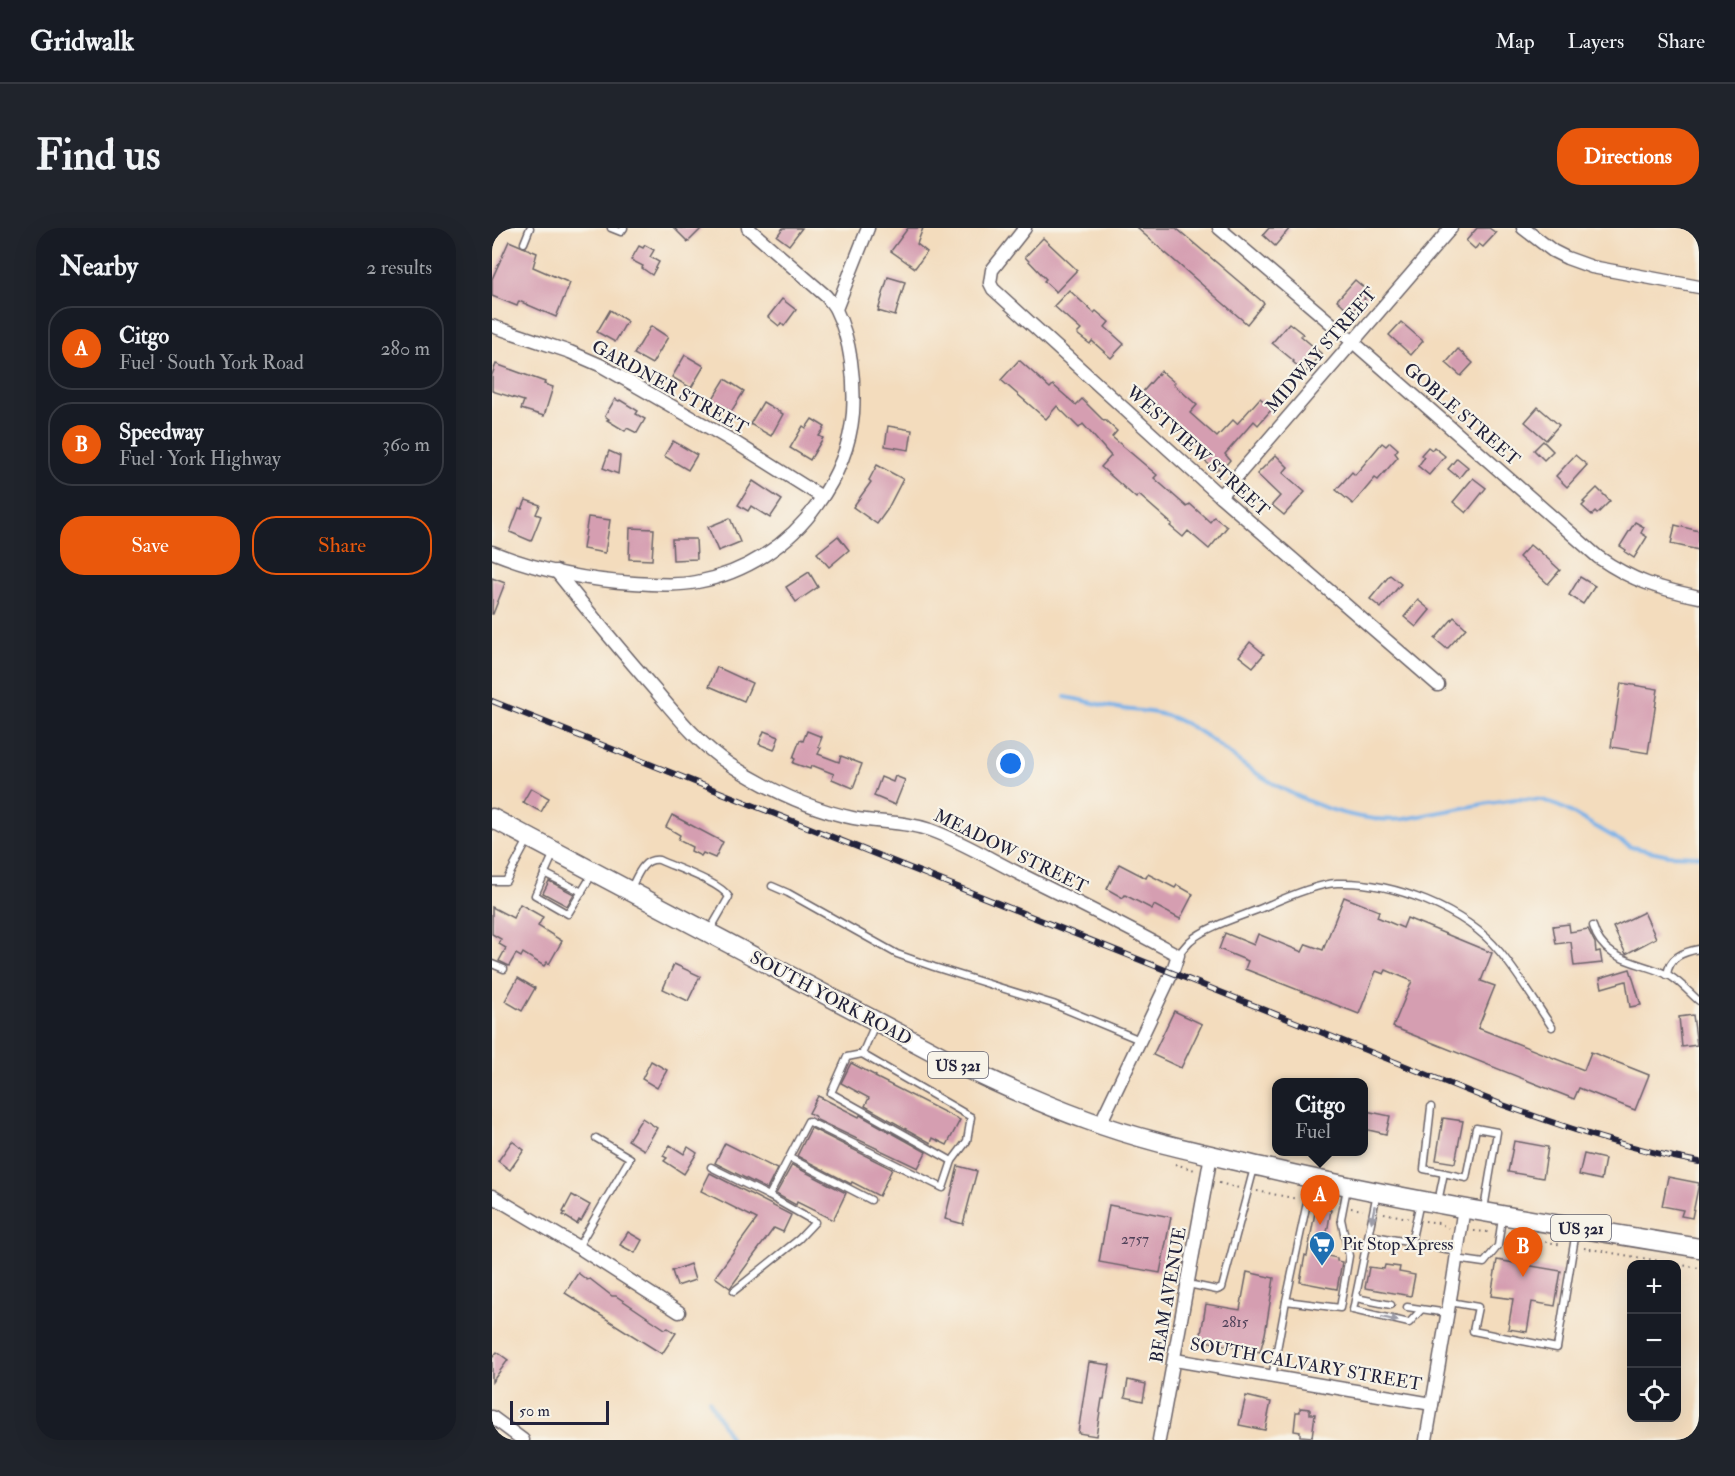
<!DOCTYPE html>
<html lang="en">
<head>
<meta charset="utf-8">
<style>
  :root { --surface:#171b24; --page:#20242c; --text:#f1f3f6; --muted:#9ea1a6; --line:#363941; --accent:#ea580c }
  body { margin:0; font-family:"IM FELL Double Pica",serif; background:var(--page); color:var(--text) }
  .controls { position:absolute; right:18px; bottom:18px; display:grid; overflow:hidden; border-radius:12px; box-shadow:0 6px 24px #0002 }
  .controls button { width:54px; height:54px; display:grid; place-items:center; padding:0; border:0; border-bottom:2px solid var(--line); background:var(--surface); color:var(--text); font:30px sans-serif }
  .scale { position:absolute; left:18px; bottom:15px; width:99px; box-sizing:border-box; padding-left:6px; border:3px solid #22223b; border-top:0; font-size:16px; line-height:21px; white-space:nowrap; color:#22223b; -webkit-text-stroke:4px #f7f3e8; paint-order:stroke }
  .you { position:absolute; left:519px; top:536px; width:21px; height:21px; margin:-15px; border:4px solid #fff; border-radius:50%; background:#1a73e8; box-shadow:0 0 0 9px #1a73e833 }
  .badge { display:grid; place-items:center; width:39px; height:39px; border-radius:50%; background:var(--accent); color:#fff; font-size:20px; font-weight:700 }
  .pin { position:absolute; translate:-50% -50px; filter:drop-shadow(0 2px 3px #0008) }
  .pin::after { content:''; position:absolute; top:32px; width:21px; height:18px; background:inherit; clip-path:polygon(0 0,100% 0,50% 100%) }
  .popup { position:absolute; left:780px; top:850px; width:96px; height:78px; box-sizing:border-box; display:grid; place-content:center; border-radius:12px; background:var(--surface); filter:drop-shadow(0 2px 4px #0005); font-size:20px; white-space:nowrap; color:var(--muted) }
  .popup b { font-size:22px; color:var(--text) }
  .popup::after { content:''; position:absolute; left:50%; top:100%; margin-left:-12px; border:12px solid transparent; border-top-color:var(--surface) }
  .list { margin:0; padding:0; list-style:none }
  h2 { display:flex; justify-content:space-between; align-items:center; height:78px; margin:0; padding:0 24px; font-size:26px }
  h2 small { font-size:20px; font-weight:400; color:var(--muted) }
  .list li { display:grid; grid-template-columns:39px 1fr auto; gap:18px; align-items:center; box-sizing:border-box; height:84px; margin:0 12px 12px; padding:0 12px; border:2px solid var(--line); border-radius:24px }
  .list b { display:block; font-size:22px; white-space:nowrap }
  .list p { margin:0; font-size:20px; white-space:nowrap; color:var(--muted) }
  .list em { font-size:20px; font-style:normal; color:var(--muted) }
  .actions { display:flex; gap:12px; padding:18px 24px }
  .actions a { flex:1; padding:14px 0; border:2px solid var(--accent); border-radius:24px; text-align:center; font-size:21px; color:var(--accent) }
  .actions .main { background:var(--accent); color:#fff }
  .icon { flex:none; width:33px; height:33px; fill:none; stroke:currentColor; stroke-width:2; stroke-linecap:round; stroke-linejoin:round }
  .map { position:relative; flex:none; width:1207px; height:1212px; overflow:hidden; border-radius:24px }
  header { display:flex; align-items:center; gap:36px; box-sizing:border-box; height:84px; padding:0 30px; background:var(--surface); border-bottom:2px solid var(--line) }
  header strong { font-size:28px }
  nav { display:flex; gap:33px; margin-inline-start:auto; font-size:21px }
  .intro { display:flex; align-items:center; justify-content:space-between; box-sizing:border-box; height:144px; padding:0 36px }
  h1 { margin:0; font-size:42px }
  .button { padding:15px 27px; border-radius:24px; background:var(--accent); color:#fff; font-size:21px; font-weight:700 }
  main { display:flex; gap:36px; padding:0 36px }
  aside { flex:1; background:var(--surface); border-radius:24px; box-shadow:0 6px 24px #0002 }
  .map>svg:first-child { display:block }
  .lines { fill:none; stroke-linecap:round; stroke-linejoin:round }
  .stream { stroke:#79b1e8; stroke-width:4 }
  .building { fill:#d59eb1 }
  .lane-casing { stroke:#6b6368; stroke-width:9 }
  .street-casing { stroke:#6b6368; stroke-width:15 }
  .primary-casing { stroke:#6b6368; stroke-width:21 }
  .path { stroke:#6b6368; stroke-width:2; stroke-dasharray:1.5 4.5; stroke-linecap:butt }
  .lane { stroke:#fff; stroke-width:6 }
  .street { stroke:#fff; stroke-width:12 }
  .primary { stroke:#fff; stroke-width:18 }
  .rail-casing { stroke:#22223b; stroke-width:6 }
  .rail { stroke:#f7f3e8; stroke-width:4; stroke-dasharray:11; stroke-linecap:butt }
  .oneway { fill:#9c9ca7 }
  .labels { text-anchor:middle; stroke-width:4.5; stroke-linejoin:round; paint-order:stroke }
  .number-label { font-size:15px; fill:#4f4158 }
  .shield { fill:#f7f3e8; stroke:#62616f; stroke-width:1.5 }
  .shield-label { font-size:16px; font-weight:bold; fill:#22223b }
  .street-label { font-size:18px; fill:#22223b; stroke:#f7f3e8 }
  .poi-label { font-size:18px; fill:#22223b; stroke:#f7f3e8; text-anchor:start }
</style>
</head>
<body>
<header>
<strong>Gridwalk</strong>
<nav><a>Map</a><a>Layers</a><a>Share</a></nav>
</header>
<div class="intro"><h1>Find us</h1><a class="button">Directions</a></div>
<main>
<aside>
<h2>Nearby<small>2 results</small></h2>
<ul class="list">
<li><span class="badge">A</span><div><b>Citgo</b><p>Fuel · South York Road</p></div><em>280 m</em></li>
<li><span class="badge">B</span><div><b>Speedway</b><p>Fuel · York Highway</p></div><em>360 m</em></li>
</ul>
<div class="actions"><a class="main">Save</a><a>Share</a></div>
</aside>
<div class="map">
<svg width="1207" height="1212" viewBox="0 0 1207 1212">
  <rect width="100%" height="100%" fill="#f7f3e8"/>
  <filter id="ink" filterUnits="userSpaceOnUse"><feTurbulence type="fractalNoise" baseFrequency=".0167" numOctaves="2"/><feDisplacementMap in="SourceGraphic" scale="12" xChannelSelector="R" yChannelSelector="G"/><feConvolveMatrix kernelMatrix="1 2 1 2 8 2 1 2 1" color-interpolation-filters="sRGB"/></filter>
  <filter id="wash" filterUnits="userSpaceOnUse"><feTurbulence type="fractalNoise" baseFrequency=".008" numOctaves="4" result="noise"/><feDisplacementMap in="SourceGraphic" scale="24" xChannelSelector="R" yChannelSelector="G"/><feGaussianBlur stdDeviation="1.35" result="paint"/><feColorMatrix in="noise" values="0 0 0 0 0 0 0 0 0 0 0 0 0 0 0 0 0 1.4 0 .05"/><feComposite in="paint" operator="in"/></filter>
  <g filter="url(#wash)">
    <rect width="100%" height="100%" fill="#f3dcbd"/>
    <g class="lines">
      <g class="stream">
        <path d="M 573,469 C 592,472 611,478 631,481 C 655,484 669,483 692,495 C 719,508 735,526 759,542 C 804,571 858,596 912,591 L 997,575 L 1024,571 L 1051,572 L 1073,581 L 1139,619 L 1177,627 L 1207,628"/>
        <polyline points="217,1172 239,1212"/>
      </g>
    </g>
    <g id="blocks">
      <g class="building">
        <polygon points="182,0 210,0 196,14"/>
        <polygon points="291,0 310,0 297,17 285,8"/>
        <polygon points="416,0 431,0 425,16 435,24 423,40 399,23"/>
        <polygon points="645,0 684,0 772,75 755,96"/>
        <polygon points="777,0 798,0 783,18 771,7"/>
        <polygon points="985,0 997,0 1004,5 991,19 987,16 983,21 974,13"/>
        <polygon points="551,10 585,42 564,64 552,53 554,51 533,29"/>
        <polygon points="17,13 45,25 41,39 78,55 64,89 27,73 25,78 0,68 0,51"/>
        <polygon points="153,17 162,22 158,29 167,34 160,47 150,40 151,38 139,32 147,18 151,20"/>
        <polygon points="396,49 413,54 403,88 386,83"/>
        <polygon points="863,52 877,64 872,71 874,74 869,80 864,79 860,85 845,72"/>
        <polygon points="577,62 602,85 604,83 617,94 613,99 632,116 619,130 600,113 598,116 585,106 589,102 562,78"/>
        <polygon points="290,71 304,82 292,98 289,95 287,98 276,89"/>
        <polygon points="118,82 135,93 123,114 105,104"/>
        <polygon points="909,94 931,113 919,127 897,107"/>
        <polygon points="797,95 811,106 809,108 830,126 813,145 801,134 802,133 780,115"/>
        <polygon points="159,98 176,109 160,136 142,126"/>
        <polygon points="966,121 981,135 969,148 954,135"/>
        <polygon points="193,127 212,138 199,160 180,149"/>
        <polygon points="527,132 558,160 561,157 584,177 590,171 612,193 613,192 625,203 620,209 665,247 662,250 695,279 698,276 718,294 722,289 735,299 717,321 696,303 691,309 678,298 680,296 647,267 644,270 609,239 619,228 591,196 587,200 565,178 554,191 509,152"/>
        <polygon points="4,136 53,154 52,156 61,159 52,188 29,181 32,173 0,163 0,147"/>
        <polygon points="669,143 683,155 681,156 705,177 698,185 725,209 741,192 745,196 768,170 780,181 766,197 762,193 733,226 738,232 729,243 726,240 724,242 710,231 714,226 694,208 696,205 664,176 662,178 648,167"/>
        <polygon points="233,151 252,163 239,184 220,172"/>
        <polygon points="123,171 127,173 128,172 146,183 144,186 153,191 145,205 135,200 133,203 115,192 117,191 113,188"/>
        <polygon points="271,174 291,186 279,208 258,196"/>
        <polygon points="1046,179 1067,197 1054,212 1033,194"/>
        <polygon points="320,191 333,199 327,208 331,210 318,232 298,220 311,198 314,200"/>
        <polygon points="396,198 420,202 417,222 393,218"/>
        <polygon points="181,213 205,227 196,242 172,228"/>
        <polygon points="1051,213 1061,223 1052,232 1042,222"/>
        <polygon points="898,214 906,221 903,225 906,229 886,252 883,250 861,276 844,262 860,244 863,247 890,215 894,218"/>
        <polygon points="936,219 940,222 942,219 953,228 937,247 926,238 932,230 929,227"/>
        <polygon points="117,223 128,228 126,246 111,240"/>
        <polygon points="784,227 796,239 791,245 813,264 792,287 780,277 788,268 765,246"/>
        <polygon points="1083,227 1095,237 1075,259 1064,248"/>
        <polygon points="965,230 976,239 967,250 956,241"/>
        <polygon points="385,237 411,251 395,282 385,296 361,279 379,254 377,252"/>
        <polygon points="981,250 994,260 974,285 961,274"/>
        <polygon points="261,253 290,272 278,290 259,278 256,283 246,277"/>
        <polygon points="1105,260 1118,273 1105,286 1103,284 1100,287 1090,278 1093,275 1091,274"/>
        <polygon points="34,272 48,277 44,286 49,288 39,313 18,304 27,280 30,281"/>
        <polygon points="96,289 118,292 113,325 91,321"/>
        <polygon points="238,290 248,314 226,323 216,299"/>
        <polygon points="1143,294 1152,299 1149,305 1155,309 1142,330 1133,324 1134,322 1128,318"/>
        <polygon points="1183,297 1207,303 1207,322 1179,316"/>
        <polygon points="138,300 162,301 160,332 137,331"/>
        <polygon points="346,308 357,322 337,339 325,325"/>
        <polygon points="180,311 204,311 205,331 181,332"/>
        <polygon points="1038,317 1044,322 1045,321 1068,342 1056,356 1027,329"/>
        <polygon points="317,344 326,359 304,374 294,359"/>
        <polygon points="898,347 909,356 889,380 878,371"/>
        <polygon points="1088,349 1103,358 1091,376 1077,367"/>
        <polygon points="0,350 13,355 1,386 0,386"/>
        <polygon points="926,372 938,382 924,399 912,389"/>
        <polygon points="962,389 974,400 955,421 943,411"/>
        <polygon points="758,414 772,426 761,439 747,428"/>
        <polygon points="225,439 260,455 252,473 217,458"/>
        <polygon points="1129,455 1166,461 1156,525 1119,519"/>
        <polygon points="272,503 287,509 282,522 267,516"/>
        <polygon points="315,503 330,509 326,519 329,520 326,526 347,534 349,528 370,536 361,560 340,551 342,546 322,538 319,538 318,541 301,535 303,531 301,530 308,512 311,513"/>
        <polygon points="403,548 413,552 403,577 382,568 389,549 401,554"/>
        <polygon points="39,560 57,570 49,584 31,574"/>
        <polygon points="180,587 231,614 223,630 211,625 209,628 199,623 200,619 186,612 188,607 174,599"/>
        <polygon points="627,636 654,650 656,646 683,660 685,657 701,666 688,691 662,677 660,681 633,667 631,670 615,661"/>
        <polygon points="57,653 82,666 75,678 51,665"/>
        <polygon points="852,669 887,683 885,689 911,700 915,690 1000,725 989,753 1003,758 986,800 1092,842 1099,824 1157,847 1143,882 1087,860 1082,871 901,799 920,753 894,742 892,746 884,743 867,786 753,741 756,733 727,721 733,705 762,717 766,706 810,724 814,716 831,722"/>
        <polygon points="28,676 51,689 46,698 70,713 57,736 55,734 52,738 31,725 29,729 24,726 17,738 7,733 14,720 7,716 9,711 0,706 0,679 21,690"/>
        <polygon points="1152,684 1164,710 1134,726 1121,699"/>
        <polygon points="1077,696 1078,704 1096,701 1103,715 1104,724 1108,723 1110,735 1082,738 1079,714 1064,716 1061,698"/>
        <polygon points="182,736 208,748 196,773 171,761"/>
        <polygon points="1138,741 1149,777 1138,779 1134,753 1110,760 1108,750"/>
        <polygon points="26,750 43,760 30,783 13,773"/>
        <polygon points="682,783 710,796 689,840 661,827"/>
        <polygon points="1201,787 1205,817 1190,819 1187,789"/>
        <polygon points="159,833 175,842 165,860 150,851"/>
        <polygon points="359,835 384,848 383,849 468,892 455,917 441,910 439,915 373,878 377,870 349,855"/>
        <polygon points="326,868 367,889 368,887 434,924 426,940 323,891 324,889 317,885"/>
        <polygon points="874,883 898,888 894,906 872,901"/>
        <polygon points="150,890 165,900 152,922 136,912"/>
        <polygon points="951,890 971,893 963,935 944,932"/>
        <polygon points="319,900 400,941 387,968 360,954 359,956 305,928"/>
        <polygon points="20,913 32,922 18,942 6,933"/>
        <polygon points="1022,913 1056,919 1051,950 1016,944"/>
        <polygon points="233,915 285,941 275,961 223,935"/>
        <polygon points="178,917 192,926 196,919 205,925 192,946 172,933 175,930 171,928"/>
        <polygon points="1092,926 1113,931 1109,952 1087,947"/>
        <polygon points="300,937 354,965 341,992 305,974 304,977 284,966"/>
        <polygon points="466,938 485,943 471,996 453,991"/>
        <polygon points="218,945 299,987 291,1004 282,1000 238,1060 223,1049 265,991 209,963"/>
        <polygon points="1176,949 1207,955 1200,990 1189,988 1191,982 1170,978"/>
        <polygon points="80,967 98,977 89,993 87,992 85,996 71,987 73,985 71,984"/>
        <polygon points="617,977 679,989 668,1045 607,1034"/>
        <polygon points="824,979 839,982 831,1027 845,1030 845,1033 850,1034 845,1061 808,1054 813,1027 815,1028"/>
        <polygon points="136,1004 150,1012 143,1025 128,1017"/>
        <polygon points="1005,1032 1069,1043 1063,1078 1040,1074 1035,1104 1016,1101 1021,1071 999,1068"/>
        <polygon points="198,1036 203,1052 185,1058 180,1043"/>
        <polygon points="893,1037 908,1039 907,1044 923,1047 919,1068 873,1060 877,1039 892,1041"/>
        <polygon points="755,1044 782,1050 773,1106 768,1124 708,1112 714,1076 748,1082"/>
        <polygon points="86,1045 95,1052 98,1051 120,1068 124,1068 173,1101 176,1100 184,1105 170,1126 73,1065"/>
        <polygon points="5,1124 16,1132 0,1154 0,1130"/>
        <polygon points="597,1134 618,1137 612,1171 610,1171 604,1208 586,1205"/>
        <polygon points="636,1152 654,1156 651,1173 633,1169"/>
        <polygon points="754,1168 779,1174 773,1202 747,1197"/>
        <polygon points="808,1180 818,1181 818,1186 823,1186 820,1209 808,1208 808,1204 802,1203 804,1184 808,1184"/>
      </g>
    </g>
  </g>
  <g filter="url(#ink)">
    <use href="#blocks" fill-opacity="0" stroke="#6b6368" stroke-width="1.5"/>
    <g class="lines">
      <g class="lane-casing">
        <g id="lane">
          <polyline points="119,0 129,4 132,0"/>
          <polyline points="32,15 38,0"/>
          <polyline points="61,627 43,667 76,686 101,645"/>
          <polyline points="52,645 90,664"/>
          <polyline points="0,653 14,653 37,610"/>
          <polyline points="280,658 296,665 405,726 442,739 561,776 648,812"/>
          <path d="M 138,662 C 145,649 150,630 167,632 C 184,640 228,654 237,669 L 218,702"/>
          <path d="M 1101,698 C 1112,736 1150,733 1178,748 C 1188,754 1198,765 1207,773"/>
          <path d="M 686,727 C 690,722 694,717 698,713 C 715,698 751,688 772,679 C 792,670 824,656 845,655 C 900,653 973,681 1008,724 C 1027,747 1043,774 1060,799"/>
          <polyline points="0,736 12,741"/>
          <path d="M 1175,747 C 1177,729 1191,724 1207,721"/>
          <polyline points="370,826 355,829 339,865 460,933"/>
          <polyline points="939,879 932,941 952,945 946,974"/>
          <polyline points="298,930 379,972"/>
          <polyline points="219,939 277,968"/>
          <polyline points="952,945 974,950 984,900 1005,904 992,981"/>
          <polyline points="820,951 794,1073 848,1080 857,1028 849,991 855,960"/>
          <polyline points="885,965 861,1082 917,1095 929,1082"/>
          <polyline points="877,1007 965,1023"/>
          <polyline points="919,1015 928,974"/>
          <polyline points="86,1019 138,930 104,910"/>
          <polyline points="964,1031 992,1035 1006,1018 1010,990"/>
          <polyline points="696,1056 725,1062 730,1060 762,940"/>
          <polyline points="242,1063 307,1011 323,994 277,968 316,893 451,960 460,933 475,913 479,889 370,826 384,794"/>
          <polyline points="864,1070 899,1077"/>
          <polyline points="958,1074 986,1079 981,1103 1065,1120 1084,1003"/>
          <polyline points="915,1079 956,1085"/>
          <polyline points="780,1149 794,1073"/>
        </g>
      </g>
      <g class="street-casing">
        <g id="street">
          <polyline points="533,0 500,42 498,55 501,61 728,268 946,457"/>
          <path d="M 727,0 L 861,114 L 1106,329 C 1142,354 1166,360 1207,369"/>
          <polyline points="1031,0 1061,23 1075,30 1100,39 1207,59"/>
          <polyline points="344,81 376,0"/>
          <polyline points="0,98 78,124 108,137 244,215 330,269"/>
          <polyline points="728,268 959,0"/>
          <path d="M 0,324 C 45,342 93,352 142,355 C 163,356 184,358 205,354 C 253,345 297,317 325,277 C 345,249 358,220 361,185 C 363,152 359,112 344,82 C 342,77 337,72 334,68 L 256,0"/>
          <path d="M 64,343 C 96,383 129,423 163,462 C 185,488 208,517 237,536 C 274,560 318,581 361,590 C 387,595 413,593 438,602 C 469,613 498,631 528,646 C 581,672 634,699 686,727 L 680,745 L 608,896"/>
          <polyline points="0,968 86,1019 187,1084"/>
          <polyline points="683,1132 940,1176"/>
          <polyline points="0,1189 31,1212"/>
          <polyline points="667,1212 719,927"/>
          <polyline points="934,1212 960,1059 972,979"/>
        </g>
      </g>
      <g class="primary-casing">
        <path id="primary" d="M 0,590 L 457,832 C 502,854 548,875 595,892 C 651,913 711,925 770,939 C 914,973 1061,996 1207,1020"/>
      </g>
      <g class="path">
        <polyline points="683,936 703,942"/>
        <polyline points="727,955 747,960"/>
        <polyline points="765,963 806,971"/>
        <polyline points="824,974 842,977"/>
        <polyline points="859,980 871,982"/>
        <polyline points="892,985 916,990"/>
        <polyline points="933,993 947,995 956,1000"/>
        <polyline points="982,1003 997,1004"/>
        <polyline points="1018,1007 1071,1017"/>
        <polyline points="1092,1020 1207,1040"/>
      </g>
      <use href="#lane" class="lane"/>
      <use href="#street" class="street"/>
      <use href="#primary" class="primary"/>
      <g class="rail-casing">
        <path id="rail" d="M 0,473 L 1011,877 C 1075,900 1140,922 1207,934"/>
      </g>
      <use href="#rail" class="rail"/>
    </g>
    <defs><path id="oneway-solid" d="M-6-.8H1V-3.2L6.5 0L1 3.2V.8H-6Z" transform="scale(1.5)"/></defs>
    <g class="oneway">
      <use href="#oneway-solid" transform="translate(881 986) rotate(101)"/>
      <use href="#oneway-solid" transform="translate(898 1091) rotate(14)"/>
    </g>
  </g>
  <defs>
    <g id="supermarket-pin" transform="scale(1.35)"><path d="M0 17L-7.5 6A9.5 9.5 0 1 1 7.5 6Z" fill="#1f6fb2" stroke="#f7f3e8"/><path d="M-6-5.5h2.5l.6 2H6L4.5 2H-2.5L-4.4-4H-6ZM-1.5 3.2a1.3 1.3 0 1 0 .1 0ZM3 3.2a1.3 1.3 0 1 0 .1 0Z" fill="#fff"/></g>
  </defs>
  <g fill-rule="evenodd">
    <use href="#supermarket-pin" x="830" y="1016"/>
  </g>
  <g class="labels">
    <g class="number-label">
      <text x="643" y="1016">2757</text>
      <text x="743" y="1099">2815</text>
    </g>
    <g class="shield">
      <rect x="436" y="824" width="60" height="26" rx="4.5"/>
      <rect x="1059" y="987" width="60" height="26" rx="4.5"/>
    </g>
    <g class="shield-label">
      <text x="466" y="843">US 321</text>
      <text x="1089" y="1006">US 321</text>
    </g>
    <g class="street-label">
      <text transform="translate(829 122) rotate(-49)" y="6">MIDWAY STREET</text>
      <text transform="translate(178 159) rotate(29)" y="6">GARDNER STREET</text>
      <text transform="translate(970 186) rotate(41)" y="6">GOBLE STREET</text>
      <text transform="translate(706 223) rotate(42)" y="6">WESTVIEW STREET</text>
      <text transform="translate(519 623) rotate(26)" y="6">MEADOW STREET</text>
      <text transform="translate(339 770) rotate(28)" y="6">SOUTH YORK ROAD</text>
      <text transform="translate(676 1067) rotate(-80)" y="6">BEAM AVENUE</text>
      <text transform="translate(814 1136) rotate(10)" y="6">SOUTH CALVARY STREET</text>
    </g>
    <g class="poi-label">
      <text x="850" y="1022">Pit Stop Xpress</text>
    </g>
  </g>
</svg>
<div class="controls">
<button>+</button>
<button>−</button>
<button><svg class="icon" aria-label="locate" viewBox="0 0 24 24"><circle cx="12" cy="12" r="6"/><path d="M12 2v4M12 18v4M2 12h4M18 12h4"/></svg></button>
</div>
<div class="scale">50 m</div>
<div class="you"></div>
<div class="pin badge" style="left:828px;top:997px">A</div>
<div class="popup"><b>Citgo</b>Fuel</div>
<div class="pin badge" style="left:1031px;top:1049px">B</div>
</div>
</main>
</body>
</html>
